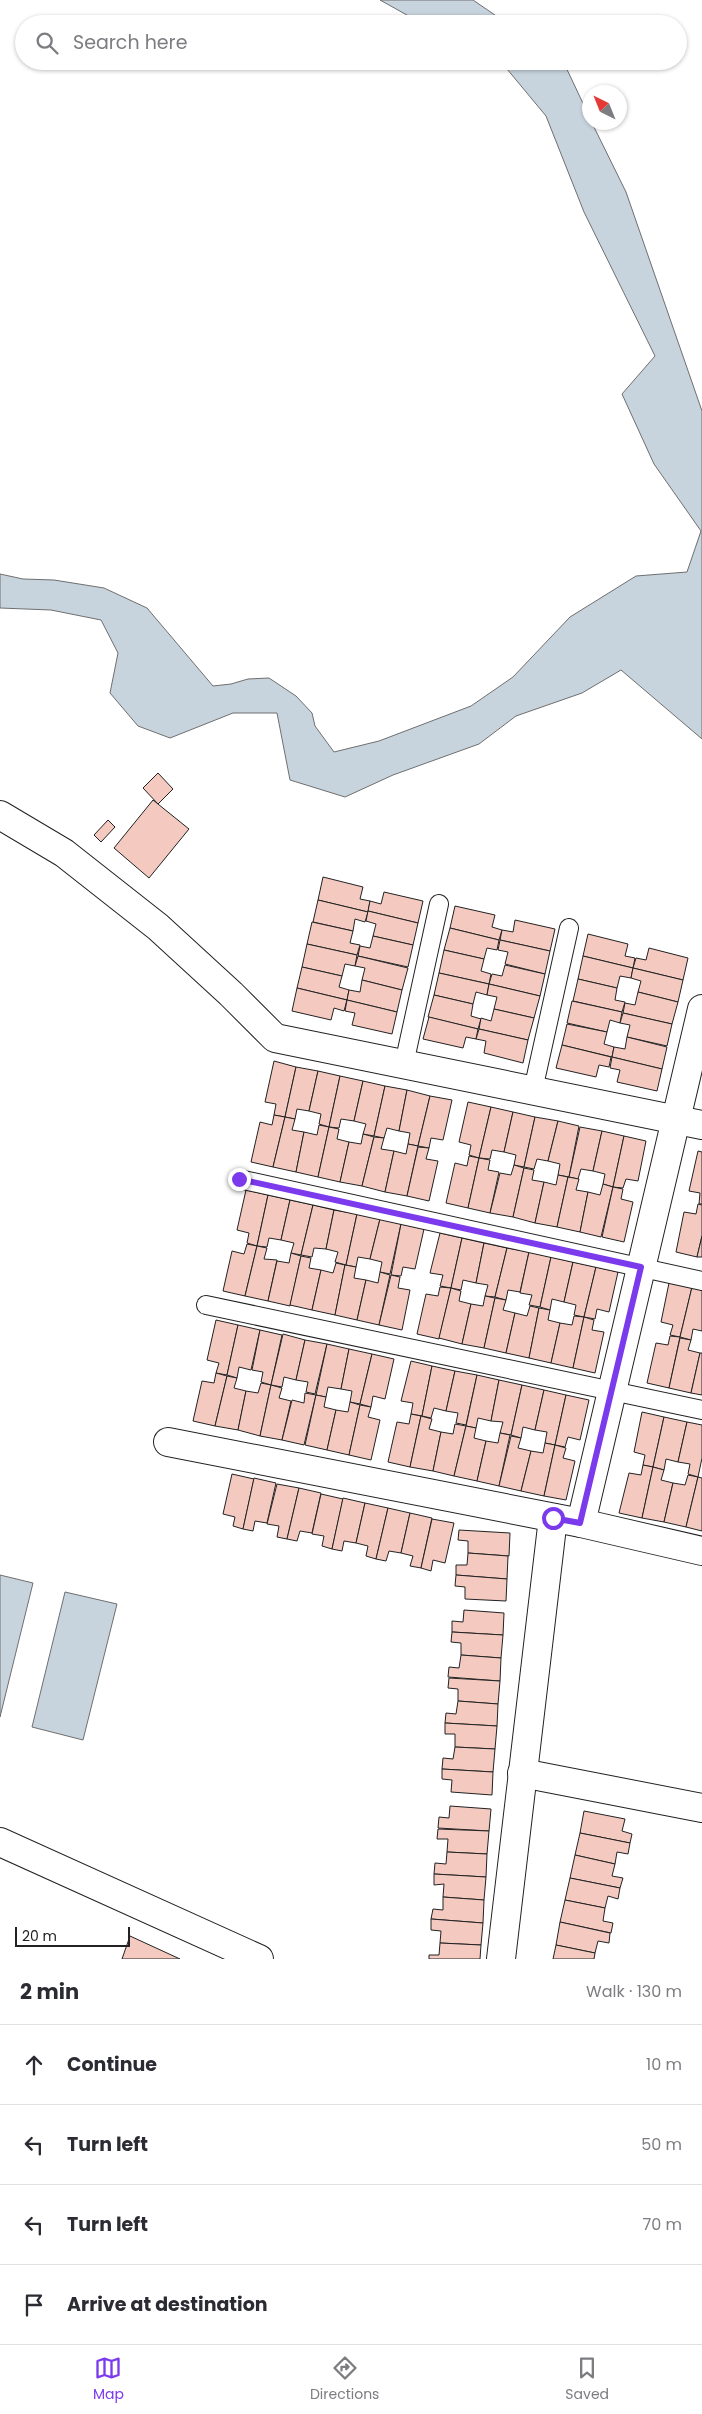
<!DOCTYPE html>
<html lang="en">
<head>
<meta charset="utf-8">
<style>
  :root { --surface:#fff; --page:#f2f2f3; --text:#2b2b33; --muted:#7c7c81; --line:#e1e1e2; --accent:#7c3aed }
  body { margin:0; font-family:Poppins,sans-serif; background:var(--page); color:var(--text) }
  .compass { position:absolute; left:582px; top:85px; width:45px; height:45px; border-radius:50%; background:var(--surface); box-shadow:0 1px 4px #0004; rotate:317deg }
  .scale { position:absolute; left:15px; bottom:12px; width:115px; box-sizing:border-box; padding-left:5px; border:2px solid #222; border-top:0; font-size:14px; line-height:18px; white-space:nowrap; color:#222; -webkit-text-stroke:4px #fff; paint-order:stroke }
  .stop { position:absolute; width:15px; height:15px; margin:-11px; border:4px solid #7c3aed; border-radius:50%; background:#fff }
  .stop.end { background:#7c3aed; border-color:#fff; box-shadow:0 1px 5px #0008 }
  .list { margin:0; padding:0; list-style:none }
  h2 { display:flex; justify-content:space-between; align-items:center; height:65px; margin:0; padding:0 20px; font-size:21px }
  h2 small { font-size:16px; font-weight:400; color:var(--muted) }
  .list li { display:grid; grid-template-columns:32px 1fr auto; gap:15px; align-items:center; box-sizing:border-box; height:80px; padding:0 20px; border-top:1px solid var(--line) }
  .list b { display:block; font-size:19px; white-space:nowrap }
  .list em { font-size:16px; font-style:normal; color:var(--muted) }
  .icon { flex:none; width:28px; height:28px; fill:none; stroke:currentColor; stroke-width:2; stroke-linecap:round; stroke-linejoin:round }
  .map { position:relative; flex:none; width:702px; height:1959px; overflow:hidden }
  .search { position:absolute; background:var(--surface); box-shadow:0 1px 4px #0004; left:15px; right:15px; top:15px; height:55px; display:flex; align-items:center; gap:12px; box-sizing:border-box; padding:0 18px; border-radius:28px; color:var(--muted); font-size:19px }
  .sheet { height:385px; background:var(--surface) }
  nav { display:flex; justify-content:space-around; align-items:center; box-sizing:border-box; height:70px; border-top:1px solid var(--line); background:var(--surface); font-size:14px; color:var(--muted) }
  nav a { display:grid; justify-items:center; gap:2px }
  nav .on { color:var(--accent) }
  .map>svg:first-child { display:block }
  .water { fill:#c7d3dd; stroke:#6f6f6f }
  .building { fill:#f3c9c0; stroke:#222 }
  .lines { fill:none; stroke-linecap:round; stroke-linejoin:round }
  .lane-casing { stroke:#222; stroke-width:20 }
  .street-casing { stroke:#222; stroke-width:30 }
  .lane { stroke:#fff; stroke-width:18 }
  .street { stroke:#fff; stroke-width:28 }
  .route { stroke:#7c3aed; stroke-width:6 }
</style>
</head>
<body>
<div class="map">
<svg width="702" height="1959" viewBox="0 0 702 1959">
  <rect width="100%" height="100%" fill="#fff"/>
  <g class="water">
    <polygon points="380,0 473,0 508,24 423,24"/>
    <polygon points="493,61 563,61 589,116 590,122 592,123 626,192 702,411 702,739 621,670 582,693 516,716 479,744 393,775 345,797 290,780 277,713 233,713 170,738 138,726 110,693 118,653 101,620 51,610 0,608 0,574 23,579 54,580 104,588 147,608 213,686 231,684 248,679 269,678 296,696 312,713 315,726 334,752 379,741 471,706 513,677 570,617 636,576 687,572 701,531 654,464 622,394 655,356 584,212 546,116 507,69"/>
    <polygon points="0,1575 33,1583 0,1717"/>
    <polygon points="65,1592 117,1604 83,1740 32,1727"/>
  </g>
  <g class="building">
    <polygon points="158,773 173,789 158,804 143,788"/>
    <polygon points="153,800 189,829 149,878 114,848"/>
    <polygon points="108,820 115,827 101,842 94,835"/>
    <polygon points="323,877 363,887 360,899 370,901 368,912 318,900"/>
    <polygon points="384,892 423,901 418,923 368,911 370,901 381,904"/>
    <polygon points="318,900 368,912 365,922 355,919 353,931 313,922"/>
    <polygon points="455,906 495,915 492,927 502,930 499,940 450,928"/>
    <polygon points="368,911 418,923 413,945 373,936 376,924 366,921"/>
    <polygon points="515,920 555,929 550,951 500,940 502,930 513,932"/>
    <polygon points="312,922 353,931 350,943 360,945 357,955 307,944"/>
    <polygon points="450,928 499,940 497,950 487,948 484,959 444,950"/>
    <polygon points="588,934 628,944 625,956 635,958 633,968 583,956"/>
    <polygon points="373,936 413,945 408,967 358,956 360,946 370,948"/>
    <polygon points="500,940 550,951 545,974 505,964 508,952 498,950"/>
    <polygon points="307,944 357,955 355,966 345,964 342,976 302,967"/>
    <polygon points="649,948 688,958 683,980 633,968 636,958 646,960"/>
    <polygon points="444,950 484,959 481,971 491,974 489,984 439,973"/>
    <polygon points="358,956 408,968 402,990 362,980 365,968 355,966"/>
    <polygon points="583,956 633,968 631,978 620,976 617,988 578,979"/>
    <polygon points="505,965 545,974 540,996 489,984 492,974 502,976"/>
    <polygon points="302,967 342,976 339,987 349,990 347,1000 297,988"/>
    <polygon points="633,968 683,980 678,1002 638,992 641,981 631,978"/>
    <polygon points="439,973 489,984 487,995 476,992 473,1004 434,995"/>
    <polygon points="578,979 617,988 615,1000 625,1002 622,1012 573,1001"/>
    <polygon points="362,980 402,990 397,1012 347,1000 349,990 360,992"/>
    <polygon points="489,984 540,996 534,1018 494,1009 497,997 487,995"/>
    <polygon points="297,988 347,1000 344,1011 334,1008 331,1020 292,1011"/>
    <polygon points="638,992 678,1002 672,1024 623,1013 625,1003 635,1005"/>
    <polygon points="434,995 473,1004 471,1016 481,1019 478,1029 428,1017"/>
    <polygon points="347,1000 397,1012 392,1034 352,1025 355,1013 345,1011"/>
    <polygon points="572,1001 622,1012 620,1023 610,1020 607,1032 567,1023"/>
    <polygon points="494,1009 534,1018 528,1040 479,1029 481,1018 491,1021"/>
    <polygon points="623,1013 672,1024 667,1046 627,1037 630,1025 620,1023"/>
    <polygon points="429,1017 478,1029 476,1039 466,1037 463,1048 423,1039"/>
    <polygon points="567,1024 607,1032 604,1044 614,1047 612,1057 562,1045"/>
    <polygon points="479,1029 528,1040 523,1063 484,1053 486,1041 476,1039"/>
    <polygon points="627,1037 667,1047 662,1069 612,1057 614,1047 625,1049"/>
    <polygon points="562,1045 611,1057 609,1067 599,1065 596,1077 556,1068"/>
    <polygon points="612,1057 662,1069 657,1091 617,1082 620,1070 610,1068"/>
    <polygon points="274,1061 296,1067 285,1117 274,1115 276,1104 265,1102"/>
    <polygon points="296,1067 318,1071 309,1111 297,1109 295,1119 285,1117"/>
    <polygon points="318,1071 340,1076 329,1127 319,1124 321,1114 309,1111"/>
    <polygon points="340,1076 363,1081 354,1121 341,1119 339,1128 329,1127"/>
    <polygon points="363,1081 385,1086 374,1136 363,1134 366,1124 354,1121"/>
    <polygon points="385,1086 407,1090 399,1131 387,1128 384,1138 374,1136"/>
    <polygon points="407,1090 430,1096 418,1146 408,1144 410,1133 399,1131"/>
    <polygon points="430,1096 452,1100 443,1140 431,1138 429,1148 418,1146"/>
    <polygon points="468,1102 491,1107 479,1158 469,1155 471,1145 459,1142"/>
    <polygon points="491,1107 513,1112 504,1152 492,1150 490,1159 479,1158"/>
    <polygon points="513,1112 535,1117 524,1167 514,1165 516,1155 504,1152"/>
    <polygon points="274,1115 285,1117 273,1167 251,1162 260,1122 272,1125"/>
    <polygon points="285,1117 295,1119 292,1130 304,1132 296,1172 273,1167"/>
    <polygon points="535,1117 558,1121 548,1161 537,1159 534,1169 524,1167"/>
    <polygon points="558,1121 579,1126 569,1177 558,1175 560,1164 548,1161"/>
    <polygon points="319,1125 329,1127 318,1177 296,1172 304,1132 317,1135"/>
    <polygon points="329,1127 339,1129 337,1139 349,1142 340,1182 318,1177"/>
    <polygon points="580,1127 602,1131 593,1171 581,1169 578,1179 569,1177"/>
    <polygon points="602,1131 624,1136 613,1187 603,1184 605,1174 593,1171"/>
    <polygon points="363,1134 374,1137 362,1186 340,1182 349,1142 361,1144"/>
    <polygon points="624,1136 646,1141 638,1181 626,1179 623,1188 613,1187"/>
    <polygon points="374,1137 384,1138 381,1149 394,1151 385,1192 362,1186"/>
    <polygon points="408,1144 418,1146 407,1196 385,1192 394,1151 406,1154"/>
    <polygon points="418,1147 429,1148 426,1159 438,1161 429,1201 407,1196"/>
    <polygon points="698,1151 702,1152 702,1204 699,1204 700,1193 689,1191"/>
    <polygon points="469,1156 479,1158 468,1208 446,1203 455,1163 467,1166"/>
    <polygon points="479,1158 490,1160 488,1170 499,1172 490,1213 468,1208"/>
    <polygon points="514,1165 524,1168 513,1217 490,1213 500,1173 511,1175"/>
    <polygon points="524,1168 534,1170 532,1180 544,1182 535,1223 513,1217"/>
    <polygon points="558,1175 568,1177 557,1227 535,1223 544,1182 556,1185"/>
    <polygon points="568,1177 579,1179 576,1190 588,1192 580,1232 557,1227"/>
    <polygon points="603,1184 613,1187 601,1237 580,1232 588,1192 600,1195"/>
    <polygon points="613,1187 623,1189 621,1199 633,1202 624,1242 602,1237"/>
    <polygon points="246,1190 268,1195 257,1246 247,1243 249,1233 237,1230"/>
    <polygon points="268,1195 290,1200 281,1240 269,1238 267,1247 257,1246"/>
    <polygon points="290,1200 313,1205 301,1255 291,1253 294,1243 281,1240"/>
    <polygon points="698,1204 702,1205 702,1236 697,1257 676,1252 684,1212 696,1214"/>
    <polygon points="313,1205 334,1210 326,1249 314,1248 312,1257 301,1255"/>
    <polygon points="334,1210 357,1214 346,1265 335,1262 338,1252 326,1249"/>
    <polygon points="357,1214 380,1219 370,1259 358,1257 356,1267 346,1265"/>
    <polygon points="380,1219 401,1224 390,1274 380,1272 382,1262 370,1259"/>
    <polygon points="401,1224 424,1229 415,1269 403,1267 401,1276 391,1275"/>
    <polygon points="440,1233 462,1238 451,1288 440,1286 443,1275 430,1273"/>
    <polygon points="702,1236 702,1257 697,1257"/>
    <polygon points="462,1238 484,1243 476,1283 463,1280 461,1290 451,1288"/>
    <polygon points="484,1243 507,1248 495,1297 485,1296 488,1285 476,1283"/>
    <polygon points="247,1244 257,1246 245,1296 223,1291 232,1251 244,1254"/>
    <polygon points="257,1246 267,1248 264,1259 277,1260 268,1301 245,1296"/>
    <polygon points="507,1248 529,1252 520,1292 508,1290 506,1300 495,1297"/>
    <polygon points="529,1252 551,1257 540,1307 529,1305 532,1295 520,1293"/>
    <polygon points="291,1253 301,1256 290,1306 268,1301 277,1261 289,1263"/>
    <polygon points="301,1256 311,1258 309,1268 321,1270 312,1310 290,1305"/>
    <polygon points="551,1257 573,1262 564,1302 552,1299 550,1310 540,1307"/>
    <polygon points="573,1262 596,1267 584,1317 574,1315 576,1305 564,1302"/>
    <polygon points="336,1263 345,1265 335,1315 312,1310 321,1270 333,1273"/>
    <polygon points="345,1265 356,1267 354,1278 366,1280 357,1320 335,1315"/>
    <polygon points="596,1267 618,1272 609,1312 597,1309 595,1319 584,1317"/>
    <polygon points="380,1272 390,1275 379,1325 357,1320 366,1280 378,1283"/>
    <polygon points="391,1275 400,1277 398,1288 410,1290 402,1330 379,1325"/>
    <polygon points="669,1283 692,1287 680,1337 670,1335 673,1325 661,1322"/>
    <polygon points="440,1287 451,1288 439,1339 417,1334 426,1294 438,1296"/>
    <polygon points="692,1287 702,1290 702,1331 693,1329 691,1340 680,1337"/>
    <polygon points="451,1288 461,1291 459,1301 471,1304 462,1344 439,1338"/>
    <polygon points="485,1296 495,1298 484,1348 462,1344 471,1304 483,1306"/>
    <polygon points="495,1298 506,1300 503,1310 515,1313 506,1353 484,1348"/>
    <polygon points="530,1306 539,1308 529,1358 506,1353 515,1313 527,1316"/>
    <polygon points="539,1308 550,1310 548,1320 560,1323 551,1363 529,1358"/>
    <polygon points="574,1316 584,1317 573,1368 551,1363 560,1323 572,1325"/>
    <polygon points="584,1317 594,1320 592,1330 604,1332 595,1373 573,1368"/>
    <polygon points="216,1320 238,1325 227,1375 216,1373 219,1363 207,1360"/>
    <polygon points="238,1325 260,1330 251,1370 239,1367 237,1378 227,1375"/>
    <polygon points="260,1330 282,1335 271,1385 261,1382 263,1372 252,1370"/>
    <polygon points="283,1334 305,1340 296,1380 284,1377 282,1387 271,1385"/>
    <polygon points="670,1336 680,1337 669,1388 647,1383 656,1343 668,1345"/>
    <polygon points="680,1338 691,1340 688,1350 700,1353 691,1393 669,1388"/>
    <polygon points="305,1340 327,1344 315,1394 306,1392 308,1382 296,1380"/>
    <polygon points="327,1344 349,1349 341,1389 328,1387 326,1397 316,1395"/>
    <polygon points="349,1349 372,1354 360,1404 350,1402 352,1391 341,1389"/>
    <polygon points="700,1353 702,1353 702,1395 691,1393"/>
    <polygon points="372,1354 394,1359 385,1399 373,1396 371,1407 360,1404"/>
    <polygon points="411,1361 432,1366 422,1416 411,1414 413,1403 401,1401"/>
    <polygon points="432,1366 455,1371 446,1411 434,1408 431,1418 422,1416"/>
    <polygon points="455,1371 477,1375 466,1425 456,1423 458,1413 446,1411"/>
    <polygon points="216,1373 227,1376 215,1426 193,1421 202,1381 214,1383"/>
    <polygon points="477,1375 499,1380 491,1421 478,1418 476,1428 466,1426"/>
    <polygon points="227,1376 237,1378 234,1388 246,1391 238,1430 215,1426"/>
    <polygon points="499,1380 522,1385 511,1435 500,1433 503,1422 491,1421"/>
    <polygon points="261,1383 271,1385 260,1436 238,1430 246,1391 258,1393"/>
    <polygon points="271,1385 282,1388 279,1398 291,1401 282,1440 260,1436"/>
    <polygon points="522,1385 544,1390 535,1430 523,1427 521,1438 511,1435"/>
    <polygon points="544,1390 566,1395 555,1445 545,1443 547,1432 535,1430"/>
    <polygon points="305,1393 316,1395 304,1445 282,1440 292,1400 304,1403"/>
    <polygon points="316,1395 326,1397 324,1407 336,1410 327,1450 305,1445"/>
    <polygon points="566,1395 589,1400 580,1440 568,1437 565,1447 555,1445"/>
    <polygon points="350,1402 360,1405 349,1455 327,1450 336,1410 348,1412"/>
    <polygon points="360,1405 371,1407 368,1417 380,1420 371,1460 349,1455"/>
    <polygon points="642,1412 664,1417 653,1467 643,1465 645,1455 634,1452"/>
    <polygon points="411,1414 421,1416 410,1467 388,1462 397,1422 409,1424"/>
    <polygon points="421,1416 432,1419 429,1429 441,1432 433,1471 410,1467"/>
    <polygon points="664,1417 687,1422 678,1462 666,1459 664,1470 653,1467"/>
    <polygon points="687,1422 702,1425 702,1458 698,1477 688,1474 690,1464 678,1462"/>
    <polygon points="455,1424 466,1426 454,1476 433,1471 441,1432 453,1434"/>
    <polygon points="466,1426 476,1428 474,1438 486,1441 477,1481 454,1476"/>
    <polygon points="500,1433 510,1435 499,1486 477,1481 486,1441 498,1443"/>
    <polygon points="511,1436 521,1438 518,1448 531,1451 521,1491 499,1486"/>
    <polygon points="545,1443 555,1445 544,1496 521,1491 531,1451 543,1453"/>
    <polygon points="555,1445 566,1448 563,1458 575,1461 566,1500 544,1496"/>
    <polygon points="643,1465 653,1467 642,1518 619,1513 629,1473 641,1475"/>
    <polygon points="653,1467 664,1470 661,1480 673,1483 664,1522 642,1518"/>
    <polygon points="232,1474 254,1479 243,1529 233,1526 235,1517 223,1514"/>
    <polygon points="688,1475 698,1477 686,1527 664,1522 673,1483 685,1485"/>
    <polygon points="698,1477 702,1478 702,1531 686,1527"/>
    <polygon points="254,1478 276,1483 267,1523 255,1521 253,1531 243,1529"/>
    <polygon points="277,1484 299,1488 287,1539 277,1537 279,1526 267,1524"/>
    <polygon points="299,1488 321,1493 312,1533 300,1531 297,1541 287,1539"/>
    <polygon points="321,1494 343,1499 332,1549 322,1546 324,1536 312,1534"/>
    <polygon points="343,1498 365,1503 356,1543 344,1541 342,1551 332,1549"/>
    <polygon points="365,1503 388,1508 376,1559 366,1556 368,1546 356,1543"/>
    <polygon points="388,1508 410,1513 401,1553 389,1551 386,1561 376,1559"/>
    <polygon points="410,1513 432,1518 421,1568 410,1566 413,1556 401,1553"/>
    <polygon points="432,1519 454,1523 445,1563 433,1560 431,1571 421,1568"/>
    <polygon points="459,1530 510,1533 509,1556 468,1553 468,1541 458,1540"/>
    <polygon points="468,1553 508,1556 507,1579 456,1575 456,1565 467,1565"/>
    <polygon points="456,1575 507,1579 506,1601 465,1599 465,1587 455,1586"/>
    <polygon points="464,1610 504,1613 503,1635 452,1632 452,1621 463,1622"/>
    <polygon points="452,1632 503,1635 501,1658 461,1655 461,1643 451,1642"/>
    <polygon points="461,1655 501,1658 500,1681 448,1677 449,1667 459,1668"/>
    <polygon points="449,1678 500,1681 498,1704 458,1701 458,1689 448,1688"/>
    <polygon points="458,1701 498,1704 497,1726 445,1723 446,1713 456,1714"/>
    <polygon points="445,1723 497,1726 495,1749 455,1747 455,1734 445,1734"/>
    <polygon points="455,1747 495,1749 493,1772 442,1769 443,1758 453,1759"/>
    <polygon points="442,1769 493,1772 492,1795 451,1792 452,1780 442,1779"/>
    <polygon points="450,1806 491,1809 489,1831 438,1828 439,1817 449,1818"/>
    <polygon points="584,1811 625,1819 622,1831 632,1834 630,1843 580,1833"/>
    <polygon points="438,1829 489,1831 487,1854 447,1852 448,1839 437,1839"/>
    <polygon points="580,1833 630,1843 628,1854 617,1852 615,1864 575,1855"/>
    <polygon points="447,1852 487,1854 486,1877 434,1874 435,1863 446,1864"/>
    <polygon points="575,1855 615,1864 612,1876 623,1878 620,1888 570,1878"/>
    <polygon points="434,1874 486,1877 484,1900 443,1897 444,1884 434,1885"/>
    <polygon points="570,1878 620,1888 618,1899 608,1896 605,1908 565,1900"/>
    <polygon points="443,1897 484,1900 483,1923 431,1919 433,1909 443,1910"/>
    <polygon points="565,1900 605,1908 603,1921 613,1923 611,1933 560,1922"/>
    <polygon points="431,1919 483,1923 481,1945 440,1943 441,1931 431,1930"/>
    <polygon points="560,1922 610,1933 609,1943 598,1941 595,1953 556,1945"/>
    <polygon points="130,1936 180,1959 122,1959"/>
    <polygon points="440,1943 481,1945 480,1959 429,1959 429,1955 439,1955"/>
    <polygon points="556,1945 595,1953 594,1959 553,1959"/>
  </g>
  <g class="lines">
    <g class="lane-casing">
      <g id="lane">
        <polyline points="404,1064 439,904"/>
        <polyline points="533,1090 569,928"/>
        <polyline points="239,1179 702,1281"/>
        <polyline points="206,1305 702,1410"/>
      </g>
    </g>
    <g class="street-casing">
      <g id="street">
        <polyline points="0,815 64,853 158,927 231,994 275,1038 702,1125"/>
        <polyline points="168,1442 581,1523 702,1551"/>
        <polyline points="581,1523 702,1009"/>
        <polyline points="522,1773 702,1808"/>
        <polyline points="0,1842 259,1959"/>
        <polyline points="501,1959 553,1518"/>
      </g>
    </g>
    <use href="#lane" class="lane"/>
    <use href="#street" class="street"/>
  </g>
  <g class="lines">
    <polyline class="route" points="239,1179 641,1267 580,1523 553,1518"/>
  </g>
</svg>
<svg class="compass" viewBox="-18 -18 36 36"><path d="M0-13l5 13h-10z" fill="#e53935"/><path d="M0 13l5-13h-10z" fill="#7c7c81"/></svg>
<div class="scale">20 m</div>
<div class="stop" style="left:553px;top:1518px"></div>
<div class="stop end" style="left:239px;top:1179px"></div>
<div class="search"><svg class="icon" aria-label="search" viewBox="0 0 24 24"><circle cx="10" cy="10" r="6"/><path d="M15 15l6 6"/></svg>Search here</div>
</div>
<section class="sheet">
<h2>2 min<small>Walk · 130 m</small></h2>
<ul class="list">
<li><svg class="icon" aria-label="ahead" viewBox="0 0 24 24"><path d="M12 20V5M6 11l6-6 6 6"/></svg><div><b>Continue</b></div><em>10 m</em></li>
<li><svg class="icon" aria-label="left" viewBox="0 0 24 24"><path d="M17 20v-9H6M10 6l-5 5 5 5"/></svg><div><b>Turn left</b></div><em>50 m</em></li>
<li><svg class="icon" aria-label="left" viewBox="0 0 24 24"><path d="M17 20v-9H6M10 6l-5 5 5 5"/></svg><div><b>Turn left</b></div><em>70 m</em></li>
<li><svg class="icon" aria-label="arrive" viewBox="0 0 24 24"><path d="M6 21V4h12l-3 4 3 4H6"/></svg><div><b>Arrive at destination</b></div></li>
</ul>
</section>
<nav>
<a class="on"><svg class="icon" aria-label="map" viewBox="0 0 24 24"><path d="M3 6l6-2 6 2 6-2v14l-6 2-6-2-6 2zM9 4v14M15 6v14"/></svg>Map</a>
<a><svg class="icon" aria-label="directions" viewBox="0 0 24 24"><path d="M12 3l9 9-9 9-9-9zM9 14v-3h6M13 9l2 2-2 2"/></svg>Directions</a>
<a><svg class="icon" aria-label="saved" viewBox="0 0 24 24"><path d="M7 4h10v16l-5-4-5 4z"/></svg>Saved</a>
</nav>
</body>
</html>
